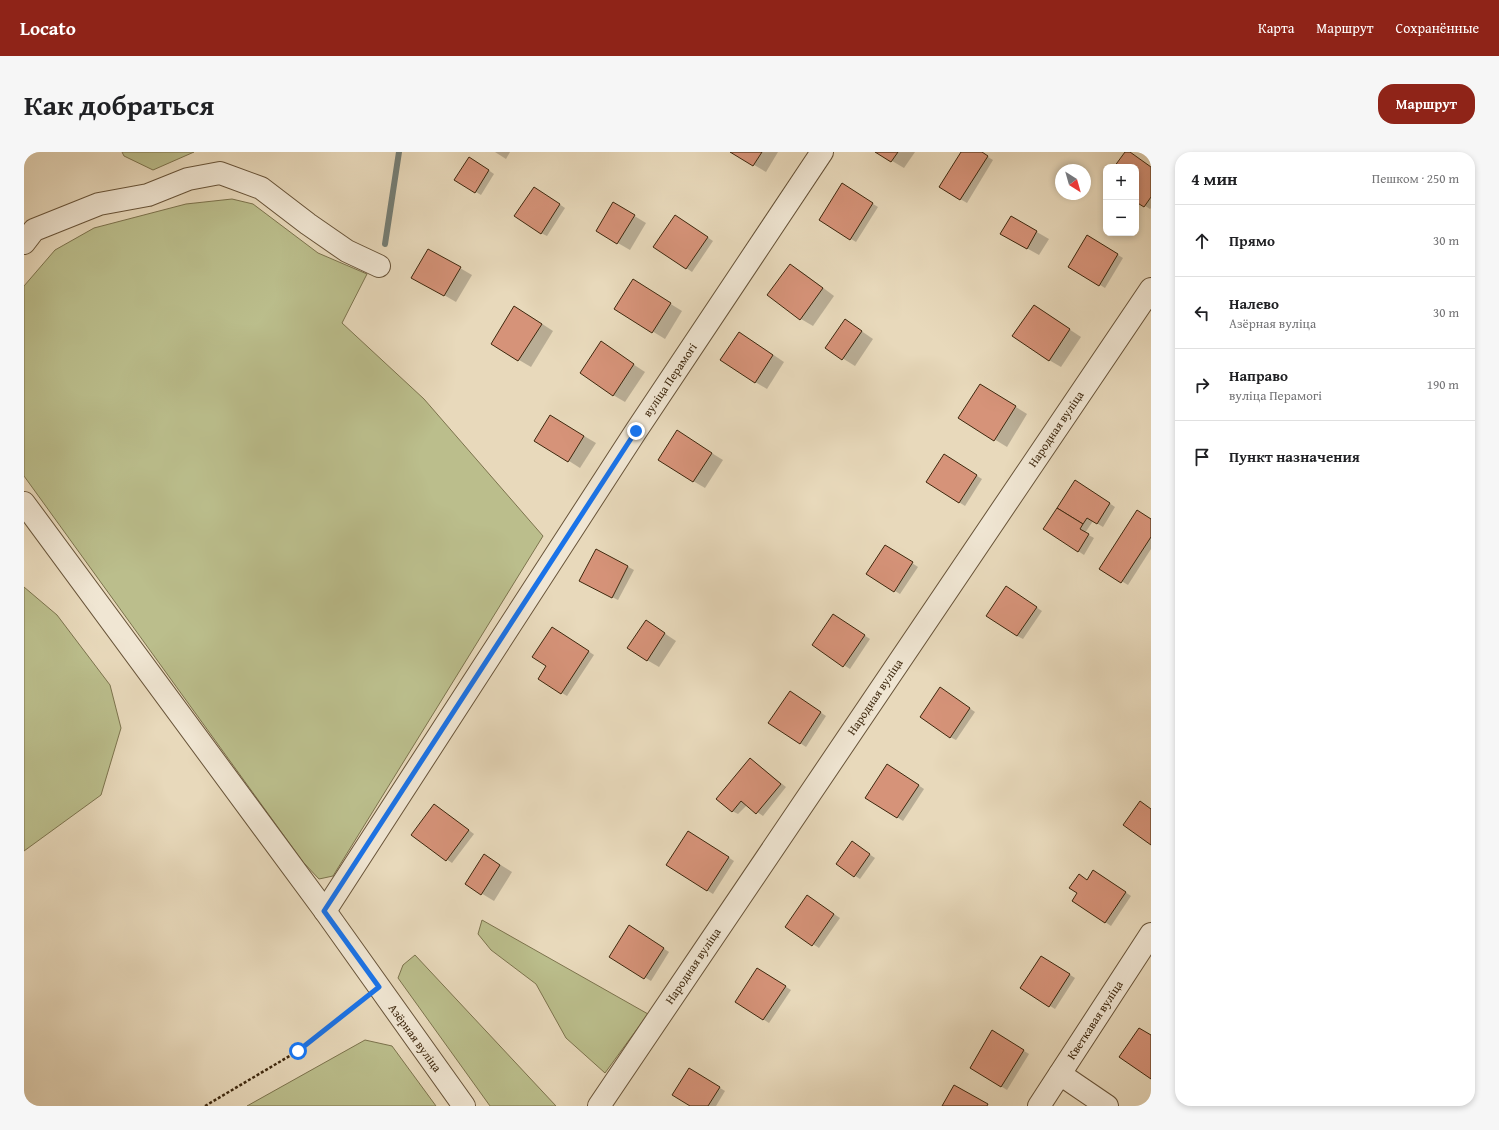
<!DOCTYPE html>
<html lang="ru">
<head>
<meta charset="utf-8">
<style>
  :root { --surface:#fff; --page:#f6f6f6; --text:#202124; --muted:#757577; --line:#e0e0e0; --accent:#8f2418 }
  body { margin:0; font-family:"Gentium Book Plus",serif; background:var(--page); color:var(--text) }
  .controls { position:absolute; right:12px; top:12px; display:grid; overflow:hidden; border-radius:8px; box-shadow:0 2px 6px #0003 }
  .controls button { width:36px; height:36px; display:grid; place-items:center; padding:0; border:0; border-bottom:1px solid var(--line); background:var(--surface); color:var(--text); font:20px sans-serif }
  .compass { position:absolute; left:1031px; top:12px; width:36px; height:36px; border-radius:50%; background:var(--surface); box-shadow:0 2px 6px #0003; rotate:143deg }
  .stop { position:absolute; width:12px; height:12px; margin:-9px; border:3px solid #1a73e8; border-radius:50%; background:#fff }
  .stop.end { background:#1a73e8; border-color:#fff; box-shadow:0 1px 4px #0008 }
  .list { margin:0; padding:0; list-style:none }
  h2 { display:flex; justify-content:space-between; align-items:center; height:52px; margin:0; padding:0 16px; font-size:17px }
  h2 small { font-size:13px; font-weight:400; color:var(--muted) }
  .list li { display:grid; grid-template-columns:26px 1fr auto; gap:12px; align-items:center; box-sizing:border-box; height:72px; padding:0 16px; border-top:1px solid var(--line) }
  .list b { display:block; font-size:15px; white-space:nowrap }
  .list p { margin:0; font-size:13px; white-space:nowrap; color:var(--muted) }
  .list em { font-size:13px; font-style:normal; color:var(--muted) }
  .icon { flex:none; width:22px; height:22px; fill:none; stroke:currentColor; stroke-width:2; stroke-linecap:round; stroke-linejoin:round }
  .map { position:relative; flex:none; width:1127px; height:954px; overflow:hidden; border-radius:16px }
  header { display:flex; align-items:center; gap:24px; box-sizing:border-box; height:56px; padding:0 20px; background:var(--accent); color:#fff }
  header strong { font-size:19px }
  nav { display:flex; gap:22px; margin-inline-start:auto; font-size:14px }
  .intro { display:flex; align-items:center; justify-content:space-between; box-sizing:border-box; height:96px; padding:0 24px }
  h1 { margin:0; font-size:28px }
  .button { padding:10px 18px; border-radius:16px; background:var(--accent); color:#fff; font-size:14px; font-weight:700 }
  main { display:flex; gap:24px; padding:0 24px }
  aside { flex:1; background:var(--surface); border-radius:16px; box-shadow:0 2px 6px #0003 }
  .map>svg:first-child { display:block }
  .green { fill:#bbbe8c; stroke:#7c734d }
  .shadow { fill:#0003 }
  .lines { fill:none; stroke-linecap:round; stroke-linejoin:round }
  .stream { stroke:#757e75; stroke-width:6 }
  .building { fill:#d69379; stroke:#3e280e }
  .minor-casing { stroke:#685439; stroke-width:24 }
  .path { stroke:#3e280e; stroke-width:2.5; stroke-dasharray:3 2; stroke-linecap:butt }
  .minor { stroke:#f0e6d3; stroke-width:22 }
  .route { stroke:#1a73e8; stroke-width:5 }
  .labels { text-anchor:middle; stroke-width:3; stroke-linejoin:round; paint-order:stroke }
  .street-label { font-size:12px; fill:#3e280e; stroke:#f0e6d3 }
</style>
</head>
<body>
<header>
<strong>Locato</strong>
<nav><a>Карта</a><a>Маршрут</a><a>Сохранённые</a></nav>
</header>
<div class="intro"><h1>Как добраться</h1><a class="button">Маршрут</a></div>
<main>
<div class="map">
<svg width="1127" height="954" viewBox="0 0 1127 954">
  <rect width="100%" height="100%" fill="#e8d9bb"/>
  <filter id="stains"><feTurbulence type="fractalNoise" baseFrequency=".005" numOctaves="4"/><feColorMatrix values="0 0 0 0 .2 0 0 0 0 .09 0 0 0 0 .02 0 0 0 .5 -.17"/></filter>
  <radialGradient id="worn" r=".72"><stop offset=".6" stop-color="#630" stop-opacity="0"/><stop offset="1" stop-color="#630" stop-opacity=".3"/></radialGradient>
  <g class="green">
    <polygon points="98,0 170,0 129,18 100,4"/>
    <polygon points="208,47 229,52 294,101 343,122 318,171 400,247 519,384 309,724 295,727 279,710 0,324 0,134 31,98 70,76 162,52"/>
    <polygon points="0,435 33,463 86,533 97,576 77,643 0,699"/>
    <polygon points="458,768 624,862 581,921 542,886 512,832 467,798 454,782"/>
    <polygon points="391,803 532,954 466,954 374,826 379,813"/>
    <polygon points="341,888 368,894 412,954 223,954"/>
  </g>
  <g class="shadow">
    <polygon points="471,0 486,0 482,7"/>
    <polygon points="708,0 754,0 742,20"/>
    <polygon points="853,0 891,0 880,16"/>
    <polygon points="938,0 956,0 969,8 943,51 916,35"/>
    <polygon points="1102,0 1105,0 1127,15 1127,56 1126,57 1112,48 1112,15 1091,15"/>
    <polygon points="451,9 470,22 457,43 432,28"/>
    <polygon points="818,33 854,55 832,90 796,68"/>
    <polygon points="516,39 541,56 523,84 517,81"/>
    <polygon points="589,51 622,71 606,98 573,79"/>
    <polygon points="987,65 1025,87 1015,103 977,82"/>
    <polygon points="657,67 689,89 668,120 631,95"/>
    <polygon points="1063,84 1099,106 1081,136 1045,114"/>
    <polygon points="405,98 448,123 432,150 389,125"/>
    <polygon points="766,113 778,120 810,144 789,174 777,167"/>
    <polygon points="621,136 658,159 641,187 592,157"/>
    <polygon points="1010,154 1057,185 1037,215 1025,208"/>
    <polygon points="503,162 529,179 507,215 468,192"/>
    <polygon points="833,176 849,187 831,214 802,196"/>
    <polygon points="727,188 760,210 743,237 731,230"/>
    <polygon points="577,191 621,220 601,250 589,243"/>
    <polygon points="968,240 1003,262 983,295 936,266"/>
    <polygon points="538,271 572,291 556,316 545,309"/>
    <polygon points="665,287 699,308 681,336 669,329"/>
    <polygon points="926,307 958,327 941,354 903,330"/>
    <polygon points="1057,332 1091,355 1079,375 1069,369 1061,381 1070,386 1060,403 1054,399"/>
    <polygon points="1127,368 1127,397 1104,433 1076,416"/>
    <polygon points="867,397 894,415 876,442 871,439"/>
    <polygon points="573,398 610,418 594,448 562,432"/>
    <polygon points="988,439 1018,459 999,487 993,484"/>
    <polygon points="815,467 846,487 826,517 789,493"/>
    <polygon points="634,477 652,489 635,515 623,508"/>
    <polygon points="534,479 570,503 543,544 538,541 524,514"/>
    <polygon points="922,540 951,560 932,588 926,585"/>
    <polygon points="772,544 802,564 782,595 746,571"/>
    <polygon points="727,607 762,635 739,664 723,653 714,662 708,659"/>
    <polygon points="869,616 900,637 879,669 843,645"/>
    <polygon points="416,657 450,682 428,711 389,683"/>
    <polygon points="670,683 710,709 689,742 643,712"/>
    <polygon points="833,694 851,706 836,727 813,712"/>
    <polygon points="472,710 488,720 470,749 442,732"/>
    <polygon points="1075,722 1107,744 1087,774 1081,770 1063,729"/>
    <polygon points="789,748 816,766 795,796 763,775"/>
    <polygon points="611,778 645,800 627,829 586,804"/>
    <polygon points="1023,808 1051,826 1031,857 997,836"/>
    <polygon points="739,820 767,838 745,871 712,850"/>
    <polygon points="969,880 1005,902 983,938 947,916"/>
    <polygon points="665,917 701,939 692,954 668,954"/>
  </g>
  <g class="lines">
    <polyline class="stream" points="361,92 375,0"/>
  </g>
  <g class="building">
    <polygon points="706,0 738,0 729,14"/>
    <polygon points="851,0 874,0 867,10"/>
    <polygon points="937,0 958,0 964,4 936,48 915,35"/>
    <polygon points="1101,0 1106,0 1127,15 1127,45 1120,55 1112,50 1112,15 1090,15"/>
    <polygon points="445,5 465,18 451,41 430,28"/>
    <polygon points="818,31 849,51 826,88 795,68"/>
    <polygon points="510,35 536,52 517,82 490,64"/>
    <polygon points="589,50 611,63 593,92 572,79"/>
    <polygon points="651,63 684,85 662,117 629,95"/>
    <polygon points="987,64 1013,79 1003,97 976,82"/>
    <polygon points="1063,83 1094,102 1075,134 1044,115"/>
    <polygon points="404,97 437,115 420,144 387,126"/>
    <polygon points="766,112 799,136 776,168 743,143"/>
    <polygon points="609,127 647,151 628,181 590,157"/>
    <polygon points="1010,153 1046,177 1025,209 988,184"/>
    <polygon points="490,154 518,172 494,209 467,192"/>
    <polygon points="821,167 838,179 818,208 801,196"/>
    <polygon points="715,180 749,203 731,231 696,208"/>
    <polygon points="577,189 610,212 589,244 556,221"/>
    <polygon points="956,232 992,254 970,289 934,266"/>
    <polygon points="526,263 560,284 544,310 510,289"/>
    <polygon points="653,278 688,301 669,330 634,308"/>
    <polygon points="920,302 953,323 935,351 902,330"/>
    <polygon points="1051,328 1086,351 1073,372 1063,366 1059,372 1033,356"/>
    <polygon points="1033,356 1059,372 1056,377 1065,382 1054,400 1019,377"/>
    <polygon points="1113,358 1127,367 1127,385 1097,431 1075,417"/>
    <polygon points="861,393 889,410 870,440 842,422"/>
    <polygon points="572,397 604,414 588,446 555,429"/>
    <polygon points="982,434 1013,455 993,484 962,464"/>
    <polygon points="809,462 841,483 819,515 788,493"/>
    <polygon points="622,468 641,481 623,509 603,496"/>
    <polygon points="528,475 565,499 537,542 514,527 522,514 508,505"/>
    <polygon points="916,535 946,556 926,586 896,565"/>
    <polygon points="766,539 797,560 776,592 744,571"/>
    <polygon points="726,606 757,632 732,662 717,649 708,660 692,647"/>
    <polygon points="863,612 895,633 873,666 841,646"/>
    <polygon points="1116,649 1127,657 1127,693 1099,673"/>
    <polygon points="410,652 445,678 422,709 387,683"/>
    <polygon points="664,679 705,705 683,739 642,713"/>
    <polygon points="828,689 846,702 830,725 812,712"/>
    <polygon points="460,702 476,713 457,743 441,732"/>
    <polygon points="1069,718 1102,740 1081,771 1048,749 1053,741 1045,736 1055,722 1063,728"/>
    <polygon points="783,743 810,762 788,794 761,775"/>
    <polygon points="605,773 640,796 620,827 585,805"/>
    <polygon points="1017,804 1046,822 1025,855 996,836"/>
    <polygon points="733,816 762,834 739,868 711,850"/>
    <polygon points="1115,876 1127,883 1127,927 1095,905"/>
    <polygon points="968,878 1000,898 977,935 946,916"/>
    <polygon points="665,916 696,935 684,954 666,954 648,943"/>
    <polygon points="930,933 964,952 963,954 918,954"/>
  </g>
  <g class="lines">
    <g class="minor-casing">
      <g id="minor">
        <polyline points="0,91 10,78 75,52 124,43 164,27 196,21 237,36 284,72 323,99 355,114"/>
        <polyline points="0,351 301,759 440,954"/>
        <polyline points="301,759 612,279 798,0"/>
        <polyline points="1036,922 1083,954"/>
        <polyline points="575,954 1127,137"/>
        <polyline points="1015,954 1127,782"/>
      </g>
    </g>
    <polyline class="path" points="181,954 274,899 339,848"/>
    <use href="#minor" class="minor"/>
  </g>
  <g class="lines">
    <polyline class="route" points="274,899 355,835 300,759 612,279"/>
  </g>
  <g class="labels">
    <g class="street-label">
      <text transform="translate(646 228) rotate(-56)" y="4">вуліца Перамогі</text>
      <text transform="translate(1032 277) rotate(-56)" y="4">Народная вуліца</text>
      <text transform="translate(851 545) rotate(-56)" y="4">Народная вуліца</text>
      <text transform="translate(669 814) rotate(-56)" y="4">Народная вуліца</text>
      <text transform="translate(1071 868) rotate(-57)" y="4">Кветкавая вуліца</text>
      <text transform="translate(391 886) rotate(54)" y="4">Азёрная вуліца</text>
    </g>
  </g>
  <rect width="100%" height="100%" filter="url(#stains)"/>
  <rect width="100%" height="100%" fill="url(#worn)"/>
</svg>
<div class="controls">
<button>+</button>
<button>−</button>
</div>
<svg class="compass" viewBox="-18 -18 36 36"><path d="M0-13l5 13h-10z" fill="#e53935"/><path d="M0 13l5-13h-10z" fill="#757577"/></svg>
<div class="stop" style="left:274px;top:899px"></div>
<div class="stop end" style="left:612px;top:279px"></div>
</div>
<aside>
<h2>4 мин<small>Пешком · 250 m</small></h2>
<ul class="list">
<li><svg class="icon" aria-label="ahead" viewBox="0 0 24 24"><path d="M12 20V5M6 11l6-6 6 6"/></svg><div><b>Прямо</b></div><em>30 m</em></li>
<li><svg class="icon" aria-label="left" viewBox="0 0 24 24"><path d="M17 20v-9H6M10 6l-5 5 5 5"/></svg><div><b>Налево</b><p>Азёрная вуліца</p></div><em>30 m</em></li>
<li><svg class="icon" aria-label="right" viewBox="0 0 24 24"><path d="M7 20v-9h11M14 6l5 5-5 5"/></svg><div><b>Направо</b><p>вуліца Перамогі</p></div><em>190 m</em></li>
<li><svg class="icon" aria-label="arrive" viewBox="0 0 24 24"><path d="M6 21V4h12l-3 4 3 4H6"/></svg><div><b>Пункт назначения</b></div></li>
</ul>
</aside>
</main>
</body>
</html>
